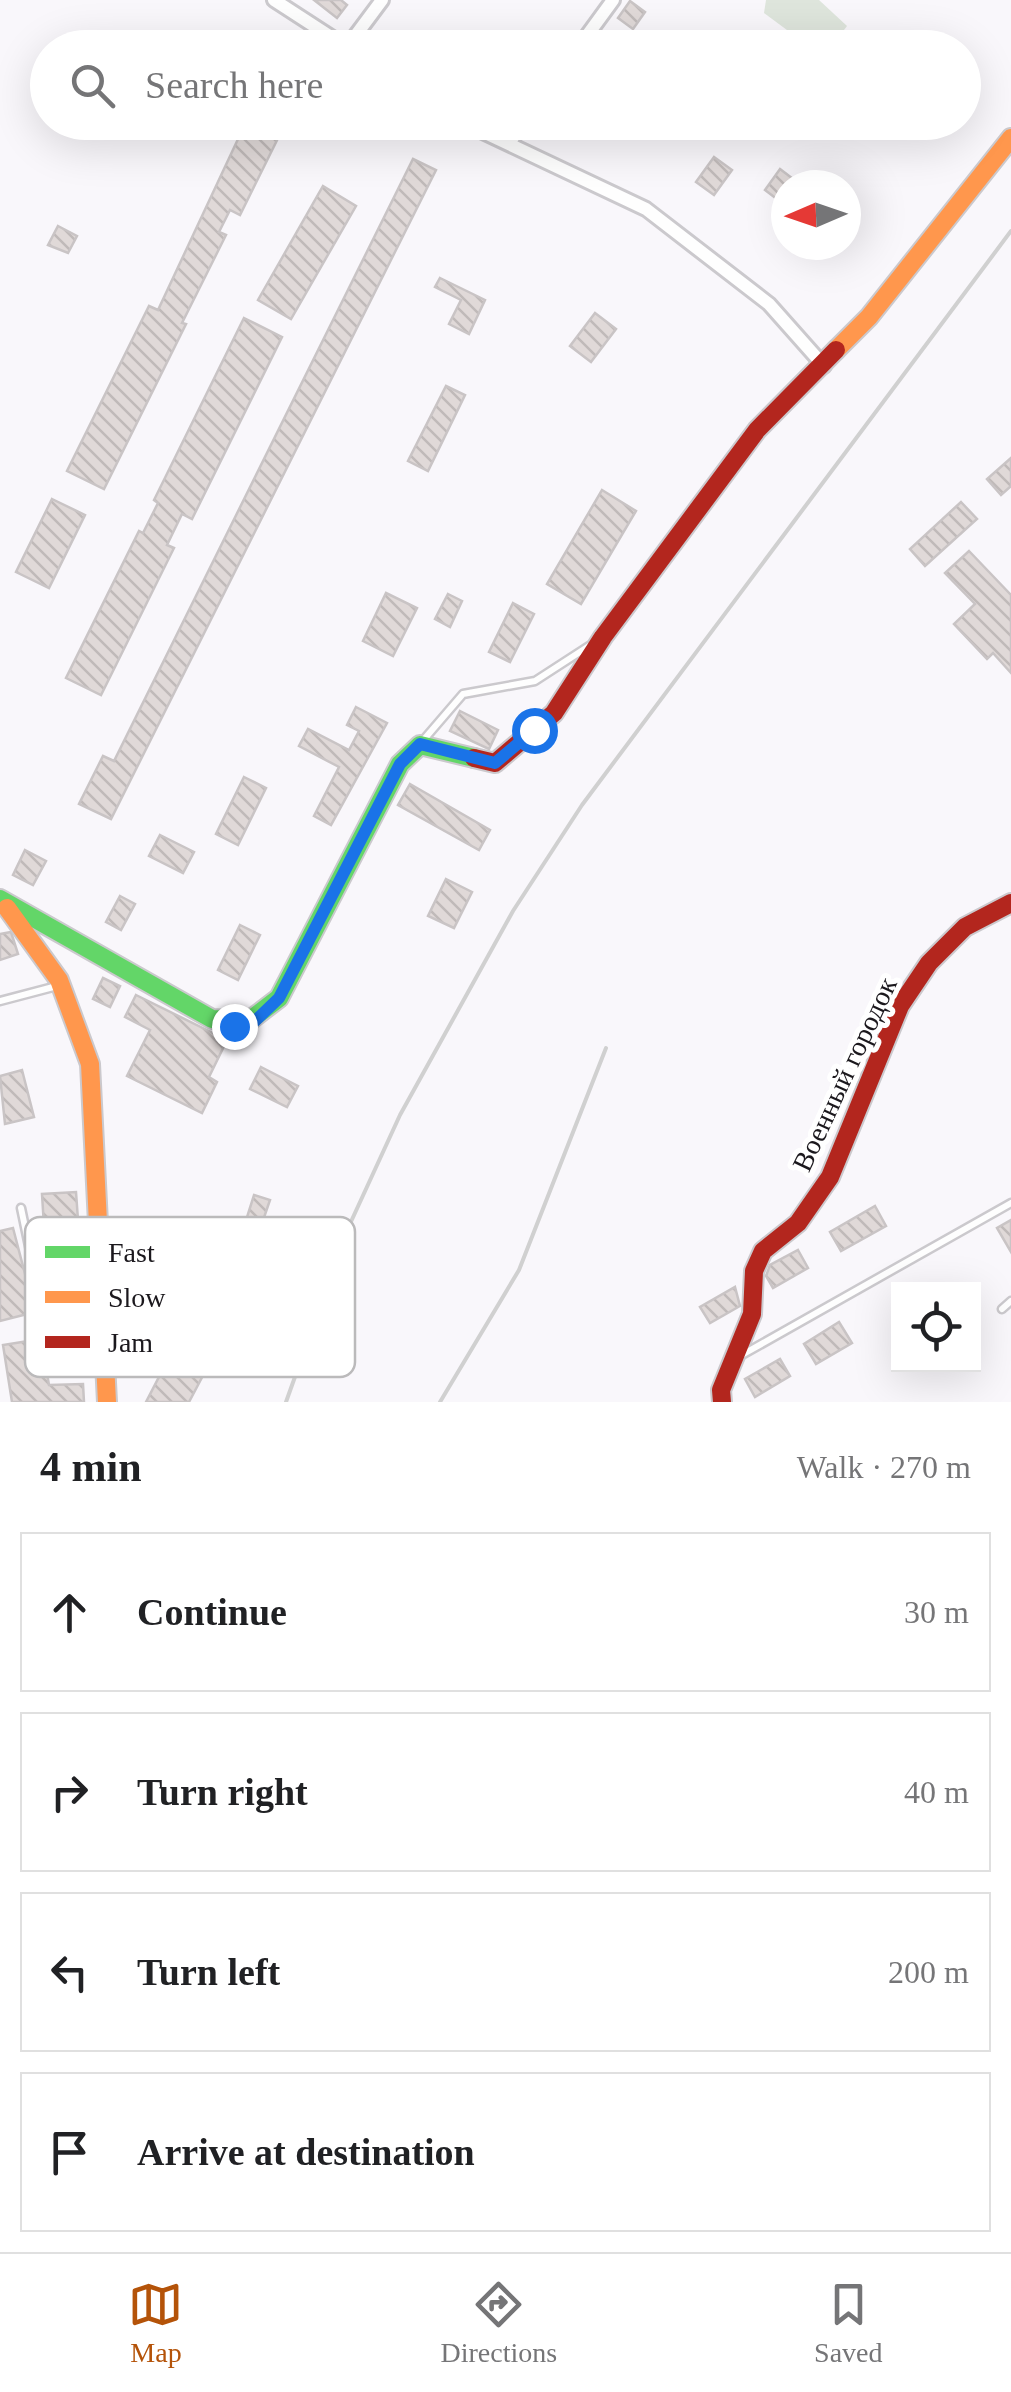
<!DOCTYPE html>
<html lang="en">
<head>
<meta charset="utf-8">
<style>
  :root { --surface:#fff; --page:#f6f6f6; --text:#202124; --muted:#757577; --line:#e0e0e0; --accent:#b45309 }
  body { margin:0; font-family:Georgia,serif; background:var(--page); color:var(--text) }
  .controls { position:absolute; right:30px; bottom:30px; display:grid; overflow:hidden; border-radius:0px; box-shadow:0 10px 40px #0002 }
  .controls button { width:90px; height:90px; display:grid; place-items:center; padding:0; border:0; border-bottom:2px solid var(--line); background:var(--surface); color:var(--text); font:50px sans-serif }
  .compass { position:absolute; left:771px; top:170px; width:90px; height:90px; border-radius:50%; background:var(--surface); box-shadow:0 10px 40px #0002; rotate:268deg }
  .stop { position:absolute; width:30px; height:30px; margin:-22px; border:8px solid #1a73e8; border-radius:50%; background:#fff }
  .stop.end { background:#1a73e8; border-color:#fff; box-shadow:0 2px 10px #0008 }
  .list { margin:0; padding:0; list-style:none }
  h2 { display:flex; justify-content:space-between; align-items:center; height:130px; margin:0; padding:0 40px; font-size:42px }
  h2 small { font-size:32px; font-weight:400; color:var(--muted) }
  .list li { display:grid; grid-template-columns:65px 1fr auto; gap:30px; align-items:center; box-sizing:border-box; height:160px; margin:0 20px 20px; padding:0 20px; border:2px solid var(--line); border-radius:0px }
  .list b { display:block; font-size:38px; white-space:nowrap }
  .list em { font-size:32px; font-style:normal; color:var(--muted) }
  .icon { flex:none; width:55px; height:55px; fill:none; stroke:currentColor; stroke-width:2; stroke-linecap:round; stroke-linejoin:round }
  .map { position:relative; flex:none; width:1011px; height:1402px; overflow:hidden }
  .search { position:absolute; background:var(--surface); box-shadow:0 10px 40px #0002; left:30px; right:30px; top:30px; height:110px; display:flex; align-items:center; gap:25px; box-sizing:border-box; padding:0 35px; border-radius:55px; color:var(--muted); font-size:38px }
  .sheet { height:850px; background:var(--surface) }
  nav { display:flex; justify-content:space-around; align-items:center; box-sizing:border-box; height:140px; border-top:2px solid var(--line); background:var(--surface); font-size:28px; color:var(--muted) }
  nav a { display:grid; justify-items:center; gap:5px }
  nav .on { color:var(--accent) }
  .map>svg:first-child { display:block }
  .green { fill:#dee5dc }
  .building { fill:url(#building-back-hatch); stroke:#c9c4c5; stroke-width:2.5 }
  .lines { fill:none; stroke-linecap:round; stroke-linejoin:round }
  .lane-casing { stroke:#cbc9cd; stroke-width:11 }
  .street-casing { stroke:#cbc9cd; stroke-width:18 }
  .fast-casing { stroke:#cbc9cd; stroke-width:22 }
  .slow-casing { stroke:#cbc9cd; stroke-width:22 }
  .jam-casing { stroke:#cbc9cd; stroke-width:22 }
  .lane { stroke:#fefefe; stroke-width:6 }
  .street { stroke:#fefefe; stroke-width:12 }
  .fast { stroke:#63d668; stroke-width:18 }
  .slow { stroke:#ff974d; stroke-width:18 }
  .jam { stroke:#b3261e; stroke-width:18 }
  .rail { stroke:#d0d0d0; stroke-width:4 }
  .route { stroke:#1a73e8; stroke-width:12 }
  .labels { text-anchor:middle; stroke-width:10; stroke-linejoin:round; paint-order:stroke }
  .street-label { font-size:28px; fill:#1b181d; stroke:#fff }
  .key { fill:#fff; stroke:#bbbabb; stroke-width:2.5 }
  .key-label { font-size:28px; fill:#1b181d }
</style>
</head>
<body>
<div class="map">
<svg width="1011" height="1402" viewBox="0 0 1011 1402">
  <defs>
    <pattern id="building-back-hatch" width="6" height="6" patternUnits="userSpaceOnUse" patternTransform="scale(2.5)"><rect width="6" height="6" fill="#e0d9d8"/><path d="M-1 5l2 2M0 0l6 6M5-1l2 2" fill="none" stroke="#c0bab9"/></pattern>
  </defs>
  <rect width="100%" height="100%" fill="#f9f7fb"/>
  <polygon class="green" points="766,0 819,0 847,26 831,47 810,47 764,13"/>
  <g class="building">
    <polygon points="314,0 341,0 347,5 337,18"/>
    <polygon points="630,1 645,12 633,29 618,18"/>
    <polygon points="246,122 286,122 240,215 230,210 219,232 226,235 182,323 186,324 104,489 67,471 149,306 158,310"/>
    <polygon points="714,157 732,170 714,195 696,182"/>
    <polygon points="413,159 436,170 111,819 79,804 103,756 114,761"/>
    <polygon points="780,169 801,185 786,185 786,206 765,190"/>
    <polygon points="323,186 356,206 291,319 258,300"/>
    <polygon points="58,226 77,236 68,253 48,245"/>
    <polygon points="440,278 485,300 469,334 449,324 461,300 435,287"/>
    <polygon points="595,313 616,329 591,362 570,346"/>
    <polygon points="244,318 282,337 192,519 182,514 167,545 174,548 101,695 66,678 139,531 143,533 158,503 154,500"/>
    <polygon points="446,386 465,395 428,471 408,461"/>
    <polygon points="1011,458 1011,486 1001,495 987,479"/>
    <polygon points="602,490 636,511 581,604 547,584"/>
    <polygon points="52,499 85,515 49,588 16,572"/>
    <polygon points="961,502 977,519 925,566 910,549"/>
    <polygon points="969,551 1011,595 1011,673 993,653 987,659 954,624 975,604 945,573"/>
    <polygon points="386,593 417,608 393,656 363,641"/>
    <polygon points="448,594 462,601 450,627 435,619"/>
    <polygon points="513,603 534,614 510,662 489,652"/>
    <polygon points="356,707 387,723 331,825 314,816 339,767 299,746 308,729 349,750 359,731 347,725"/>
    <polygon points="460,711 498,730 489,749 450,731"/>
    <polygon points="244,777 266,788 238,845 216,834"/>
    <polygon points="410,784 490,830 479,850 398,805"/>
    <polygon points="160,835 194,852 183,873 149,856"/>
    <polygon points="25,850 46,861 33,885 13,875"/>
    <polygon points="446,879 472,892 454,928 428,916"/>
    <polygon points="120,896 135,904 121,930 106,922"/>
    <polygon points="240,925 260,935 238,980 218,970"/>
    <polygon points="11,932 18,954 0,960 0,934"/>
    <polygon points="103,978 120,986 110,1007 93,999"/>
    <polygon points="136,995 227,1040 209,1077 217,1082 202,1113 127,1076 150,1030 125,1017"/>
    <polygon points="261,1067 298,1086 287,1107 250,1089"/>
    <polygon points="22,1070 34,1117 5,1124 0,1076"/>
    <polygon points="76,1192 83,1290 48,1292 42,1194"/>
    <polygon points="254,1195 270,1200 257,1238 242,1233"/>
    <polygon points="875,1206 886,1226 841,1251 830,1232"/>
    <polygon points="1011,1220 1011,1252 997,1228"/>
    <polygon points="13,1228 35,1312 0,1321 0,1231"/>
    <polygon points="798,1250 808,1268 773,1288 766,1276 770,1265"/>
    <polygon points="735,1287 740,1306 710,1323 700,1307"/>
    <polygon points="839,1322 852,1343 816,1364 804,1344"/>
    <polygon points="41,1339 49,1385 83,1384 84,1402 12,1402 3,1345"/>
    <polygon points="174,1348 208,1366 189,1402 146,1402"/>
    <polygon points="780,1359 790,1376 755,1397 745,1379"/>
  </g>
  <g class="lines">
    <g class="lane-casing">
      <g id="lane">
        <polyline points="420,744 463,694 535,681 589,646"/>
        <polyline points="0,1001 57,986"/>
        <polyline points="21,1208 53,1361 103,1359"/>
        <polyline points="1002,1309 1011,1301"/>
        <polyline points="740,1356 1011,1203"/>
      </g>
    </g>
    <g class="street-casing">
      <g id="street">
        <polyline points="274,0 348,48"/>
        <polyline points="347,47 382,0"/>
        <polyline points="578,48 613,0"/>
        <polyline points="462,122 646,209 769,304 824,366"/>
        <polyline points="509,143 524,122"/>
      </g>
    </g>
    <g class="fast-casing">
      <polyline id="fast" points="0,899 212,1019 249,1021 279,998 400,764 420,745 474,758"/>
    </g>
    <g class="slow-casing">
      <g id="slow">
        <polyline points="836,350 869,317 1011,138"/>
        <polyline points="7,908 59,980 90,1064 107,1402"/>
      </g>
    </g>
    <g class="jam-casing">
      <g id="jam">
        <polyline points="474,758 495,763 554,713 603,637 757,430 836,350"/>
        <polyline points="722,1402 721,1390 752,1314 754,1271 763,1251 798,1223 830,1177 900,1006 929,963 965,927 1011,903"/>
      </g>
    </g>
    <use href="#lane" class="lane"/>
    <use href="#street" class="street"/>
    <use href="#fast" class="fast"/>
    <use href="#slow" class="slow"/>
    <use href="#jam" class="jam"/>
    <g class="rail">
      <polyline points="286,1402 349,1226 400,1115 513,911 582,805 1011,231"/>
      <polyline points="440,1402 519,1270 606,1048"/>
    </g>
  </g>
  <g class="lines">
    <polyline class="route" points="234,1026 254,1022 279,998 400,764 420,744 495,763 534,730"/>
  </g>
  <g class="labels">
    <g class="street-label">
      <text transform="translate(844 1074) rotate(-65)" y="10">Военный городок</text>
    </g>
  </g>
  <rect x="25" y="1217" width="330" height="160" rx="15" class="key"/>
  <rect x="45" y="1246" width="45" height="12" fill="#63d668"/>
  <rect x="45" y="1291" width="45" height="12" fill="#ff974d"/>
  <rect x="45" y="1336" width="45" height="12" fill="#b3261e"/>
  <g class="key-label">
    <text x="108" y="1262">Fast</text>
    <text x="108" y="1307">Slow</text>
    <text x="108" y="1352">Jam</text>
  </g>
</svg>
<div class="controls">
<button><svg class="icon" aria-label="locate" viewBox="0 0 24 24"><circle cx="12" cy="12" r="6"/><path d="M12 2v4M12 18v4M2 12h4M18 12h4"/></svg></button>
</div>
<svg class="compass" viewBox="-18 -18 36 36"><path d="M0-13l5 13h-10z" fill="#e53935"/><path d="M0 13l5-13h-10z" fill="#757577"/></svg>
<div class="stop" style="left:534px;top:730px"></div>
<div class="stop end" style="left:234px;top:1026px"></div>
<div class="search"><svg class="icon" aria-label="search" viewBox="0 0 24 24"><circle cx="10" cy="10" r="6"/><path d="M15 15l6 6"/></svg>Search here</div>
</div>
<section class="sheet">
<h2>4 min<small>Walk · 270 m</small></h2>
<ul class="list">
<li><svg class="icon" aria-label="ahead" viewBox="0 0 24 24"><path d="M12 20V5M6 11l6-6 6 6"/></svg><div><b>Continue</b></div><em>30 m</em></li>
<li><svg class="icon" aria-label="right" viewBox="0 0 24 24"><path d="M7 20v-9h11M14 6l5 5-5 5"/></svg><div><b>Turn right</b></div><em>40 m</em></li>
<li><svg class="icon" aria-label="left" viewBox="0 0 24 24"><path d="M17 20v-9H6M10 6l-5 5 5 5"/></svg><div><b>Turn left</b></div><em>200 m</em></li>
<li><svg class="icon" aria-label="arrive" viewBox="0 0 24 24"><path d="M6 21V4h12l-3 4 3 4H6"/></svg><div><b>Arrive at destination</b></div></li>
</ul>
</section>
<nav>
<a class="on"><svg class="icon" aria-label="map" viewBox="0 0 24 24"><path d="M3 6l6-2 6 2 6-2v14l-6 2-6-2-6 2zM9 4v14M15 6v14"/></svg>Map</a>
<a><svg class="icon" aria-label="directions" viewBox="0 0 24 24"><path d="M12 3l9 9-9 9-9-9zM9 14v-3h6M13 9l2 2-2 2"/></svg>Directions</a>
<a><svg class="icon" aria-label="saved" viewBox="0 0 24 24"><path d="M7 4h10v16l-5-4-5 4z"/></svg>Saved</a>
</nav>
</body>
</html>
